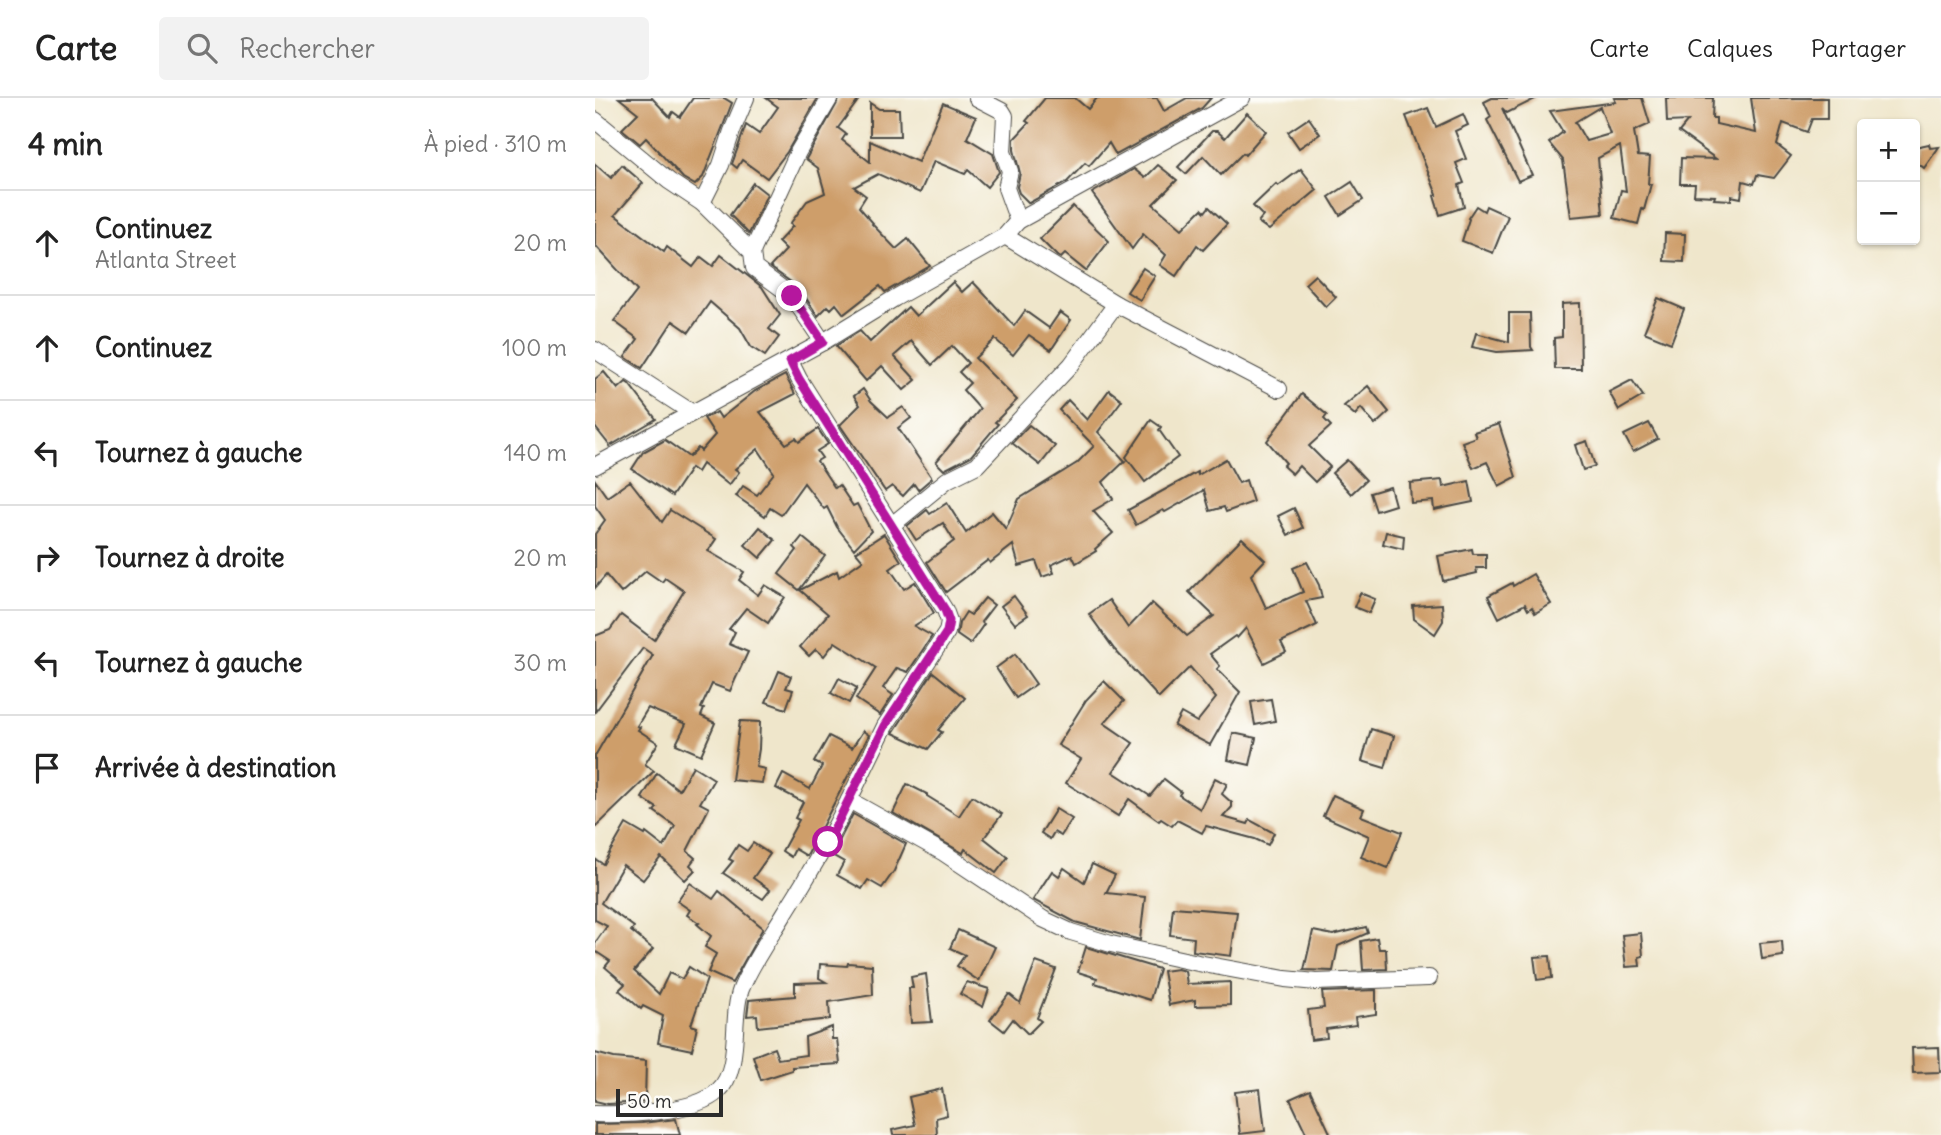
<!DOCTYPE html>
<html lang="fr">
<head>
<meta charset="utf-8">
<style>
  :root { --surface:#fff; --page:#f2f2f2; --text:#222; --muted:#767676; --line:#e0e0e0 }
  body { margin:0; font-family:Delius,sans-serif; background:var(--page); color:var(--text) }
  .controls { position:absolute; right:21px; top:21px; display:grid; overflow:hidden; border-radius:7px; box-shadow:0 2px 5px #0004 }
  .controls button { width:63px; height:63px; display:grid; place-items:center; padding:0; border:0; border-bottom:2px solid var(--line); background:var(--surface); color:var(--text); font:35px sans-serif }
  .scale { position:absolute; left:21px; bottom:18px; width:107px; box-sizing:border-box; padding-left:7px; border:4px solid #2b2b2b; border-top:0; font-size:19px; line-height:24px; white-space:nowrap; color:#2b2b2b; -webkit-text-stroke:5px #fdfcf7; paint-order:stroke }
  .stop { position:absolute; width:21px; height:21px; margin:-16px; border:5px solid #b5179e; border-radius:50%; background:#fff }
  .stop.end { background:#b5179e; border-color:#fff; box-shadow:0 2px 7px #0008 }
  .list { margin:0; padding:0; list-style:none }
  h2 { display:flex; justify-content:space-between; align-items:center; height:91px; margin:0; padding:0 28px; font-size:30px }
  h2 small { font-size:23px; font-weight:400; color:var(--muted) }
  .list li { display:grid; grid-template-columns:46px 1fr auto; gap:21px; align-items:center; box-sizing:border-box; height:105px; padding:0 28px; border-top:2px solid var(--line) }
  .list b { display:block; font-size:26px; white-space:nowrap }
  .list p { margin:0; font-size:23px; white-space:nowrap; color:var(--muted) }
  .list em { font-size:23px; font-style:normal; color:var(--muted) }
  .icon { flex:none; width:38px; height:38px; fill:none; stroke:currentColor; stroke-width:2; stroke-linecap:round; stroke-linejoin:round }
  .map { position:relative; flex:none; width:1346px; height:1037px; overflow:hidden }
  header { display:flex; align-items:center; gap:42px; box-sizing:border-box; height:98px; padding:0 35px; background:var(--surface); border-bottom:2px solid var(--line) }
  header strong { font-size:33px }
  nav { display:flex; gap:38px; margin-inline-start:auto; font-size:24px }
  .search { width:490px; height:63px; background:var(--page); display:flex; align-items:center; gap:18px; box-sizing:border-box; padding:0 24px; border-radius:7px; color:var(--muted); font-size:26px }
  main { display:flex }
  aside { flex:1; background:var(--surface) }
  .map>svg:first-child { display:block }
  .building { fill:#ce9e6b; fill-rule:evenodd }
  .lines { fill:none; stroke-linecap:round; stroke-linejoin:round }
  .minor-casing { stroke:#484743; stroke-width:18 }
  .minor { stroke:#fff; stroke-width:16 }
  .route { stroke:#b5179e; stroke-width:9 }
</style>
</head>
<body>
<header>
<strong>Carte</strong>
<div class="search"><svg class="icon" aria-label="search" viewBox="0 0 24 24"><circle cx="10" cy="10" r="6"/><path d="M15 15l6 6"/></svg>Rechercher</div>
<nav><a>Carte</a><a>Calques</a><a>Partager</a></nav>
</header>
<main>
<aside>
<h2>4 min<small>À pied · 310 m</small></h2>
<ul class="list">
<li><svg class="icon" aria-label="ahead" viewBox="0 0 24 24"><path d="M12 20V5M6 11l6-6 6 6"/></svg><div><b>Continuez</b><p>Atlanta Street</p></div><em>20 m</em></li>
<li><svg class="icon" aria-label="ahead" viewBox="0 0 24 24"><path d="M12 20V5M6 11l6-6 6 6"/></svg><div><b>Continuez</b></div><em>100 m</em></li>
<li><svg class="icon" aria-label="left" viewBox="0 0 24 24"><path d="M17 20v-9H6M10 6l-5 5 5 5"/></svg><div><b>Tournez à gauche</b></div><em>140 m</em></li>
<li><svg class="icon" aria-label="right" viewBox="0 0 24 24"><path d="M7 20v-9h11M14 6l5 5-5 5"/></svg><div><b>Tournez à droite</b></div><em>20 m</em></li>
<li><svg class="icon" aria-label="left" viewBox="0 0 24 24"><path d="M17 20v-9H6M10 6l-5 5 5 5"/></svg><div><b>Tournez à gauche</b></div><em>30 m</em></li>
<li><svg class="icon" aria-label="arrive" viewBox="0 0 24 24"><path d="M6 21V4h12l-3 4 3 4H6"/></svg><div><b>Arrivée à destination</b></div></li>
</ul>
</aside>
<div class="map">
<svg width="1346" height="1037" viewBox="0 0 1346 1037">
  <rect width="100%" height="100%" fill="#fdfcf7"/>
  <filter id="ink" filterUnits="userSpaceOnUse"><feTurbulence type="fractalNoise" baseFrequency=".0143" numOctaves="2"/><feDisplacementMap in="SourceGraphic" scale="14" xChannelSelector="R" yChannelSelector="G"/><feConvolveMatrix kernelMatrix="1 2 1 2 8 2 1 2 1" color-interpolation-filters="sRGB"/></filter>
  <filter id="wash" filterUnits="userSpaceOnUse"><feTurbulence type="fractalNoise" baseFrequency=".00686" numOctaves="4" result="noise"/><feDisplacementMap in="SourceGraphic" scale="28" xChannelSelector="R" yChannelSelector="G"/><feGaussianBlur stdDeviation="1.57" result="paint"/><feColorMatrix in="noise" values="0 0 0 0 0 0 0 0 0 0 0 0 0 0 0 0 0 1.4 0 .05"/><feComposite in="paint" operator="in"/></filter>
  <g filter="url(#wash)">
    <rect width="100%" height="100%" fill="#efe6cb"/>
    <g id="blocks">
      <g class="building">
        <polygon points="24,0 57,0 75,19 78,14 85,19 98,0 129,0 137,5 108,79 100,87 88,80 51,40 45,46 27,31 43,15"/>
        <polygon points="171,0 223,0 192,54 172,80 147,62 142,70 137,66 151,27 164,36 183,9"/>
        <polygon points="245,0 265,0 243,30 251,36 247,42 275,64 275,43 323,64 348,5 381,19 372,40 398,56 404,74 392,89 373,72 370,76 339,63 325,95 283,76 259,89 271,98 264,109 278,125 277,126 301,151 313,141 335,168 290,194 285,188 249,216 241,206 236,211 233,208 223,218 204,190 175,169 191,152 183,144 198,128 195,126 212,103 230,95 223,70 211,61"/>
        <polygon points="450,0 480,0 493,11 502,0 562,0 569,13 592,0 616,0 607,10 521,57 514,45 494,68 490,65 472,84 434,105 424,95 422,89 425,75 419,52 419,41 434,25 431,23"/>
        <polygon points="897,0 942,0 912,15 907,10 937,77 923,83 892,22 896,19 889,4"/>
        <path d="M 1019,0 L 1047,0 L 1055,26 L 1039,33 L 1043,58 L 1055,59 L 1053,86 L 1056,86 L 1049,112 L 1047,111 L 1043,126 L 1019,120 L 1026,92 L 1031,93 L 1025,48 L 1003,60 L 1008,116 L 976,119 L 968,62 L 954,45 L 968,34 L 955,13 L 1021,4 ZM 1005,9 L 1015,36 L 991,43 L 980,24 Z"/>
        <polygon points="1071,0 1118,0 1117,20 1121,20 1121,26 1161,35 1156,0 1232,0 1232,21 1217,21 1212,34 1188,25 1182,47 1196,58 1179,80 1162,77 1159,86 1148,83 1146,100 1136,98 1136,102 1119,101 1120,98 1099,97 1100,86 1085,86 1086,60 1121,61 1084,34 1093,23 1072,24"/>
        <polygon points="275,5 284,11 304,11 305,38 275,38"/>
        <polygon points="833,10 841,29 868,16 873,27 860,33 871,61 861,65 869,85 864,87 869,109 845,117 839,98 842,97 811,18"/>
        <polygon points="652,15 671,33 650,57 648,55 626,77 608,58 591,76 583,69 617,33 622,33 630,40"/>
        <polygon points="714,20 725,36 704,50 693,34"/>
        <polygon points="1334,46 1335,50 1344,49 1329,70 1320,63 1320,49"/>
        <polygon points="0,66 16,80 27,67 48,85 20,117 69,154 72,149 98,169 106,159 118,168 126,157 167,189 185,217 174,231 184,239 170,258 156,249 145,230 115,204 94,234 78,223 47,270 30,259 43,241 19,223 42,193 0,147"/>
        <polygon points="563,67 582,82 558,106 587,131 607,111 610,114 614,109 632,126 608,152 602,147 581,178 565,167 571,157 548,136 537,151 497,95 539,71 550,80"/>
        <polygon points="706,71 722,92 674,132 663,124 668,118 658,108 681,86 683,88"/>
        <polygon points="757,84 768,102 745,117 734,99"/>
        <polygon points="158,85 172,96 154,136 135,117"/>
        <polygon points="478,108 514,143 491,173 470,156 466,160 462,158 445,141"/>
        <polygon points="881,108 889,113 891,108 913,118 898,155 867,143 874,121 873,120"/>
        <polygon points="1070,135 1090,136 1089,164 1069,163"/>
        <polygon points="548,170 560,178 545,202 532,194"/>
        <polygon points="720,177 741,199 731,209 710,186"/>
        <polygon points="358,184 367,194 378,184 419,228 430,213 454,230 465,214 476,222 456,252 434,237 418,257 400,241 380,260 422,302 400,324 403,326 376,358 349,372 341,364 385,311 368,292 375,285 364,274 373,265 357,248 337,267 316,243 299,258 321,282 309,292 287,268 271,283 241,248 265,233 275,244 313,209 321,218"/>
        <polygon points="1063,200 1089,211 1076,245 1049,234"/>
        <polygon points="985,205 986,271 960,271 959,240 967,239 967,206"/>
        <polygon points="914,215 935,215 936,249 938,252 902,254 877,249 881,235 914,244"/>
        <polygon points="9,274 23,291 31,284 34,286 61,321 15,348 0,329 0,281"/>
        <polygon points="190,277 200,296 165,314 191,346 201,340 204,344 223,331 233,346 222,353 227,360 222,363 240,390 244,387 258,408 262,406 276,433 259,451 242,429 232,409 229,411 209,385 186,417 175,410 170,418 141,398 148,388 162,397 179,375 163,351 140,371 144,374 134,387 107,366 102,374 96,370 77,398 37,371 48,354 70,342 94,359 103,350 106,353 120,337 109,320 122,314 126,320 160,293"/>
        <polygon points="1037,282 1048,298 1024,312 1014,294"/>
        <polygon points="773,288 794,314 780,327 766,310 760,317 749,308"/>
        <polygon points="268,291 276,303 293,319 308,309 316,320 303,330 337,380 323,392 319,386 308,398 297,388 290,393 245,327 265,307 259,298"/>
        <polygon points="514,292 527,302 503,334 530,363 508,384 518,401 498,413 518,435 500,451 501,453 481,465 477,457 456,467 459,475 447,479 441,463 424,468 418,447 395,465 393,462 351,494 332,464 359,443 348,425 321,442 312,428 332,412 335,416 352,405 371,435 397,414 411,431 424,401 482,365 499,348 464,312 473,302 492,322"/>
        <polygon points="707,296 732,317 729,321 736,328 714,348 735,369 720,384 704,368 697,376 688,368 691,365 672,343"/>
        <polygon points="556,322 566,329 564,332 583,359 550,384 531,359"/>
        <polygon points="1054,325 1063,341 1038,354 1029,337"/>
        <polygon points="904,326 921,379 904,388 892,364 878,370 867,344 881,339 879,334"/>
        <polygon points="434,327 460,348 445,367 417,345"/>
        <polygon points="992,343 1000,368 988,372 980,347"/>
        <polygon points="631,361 644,385 651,382 658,404 631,414 629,409 615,413 609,392 570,414 568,412 541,427 533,412 602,374 603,377"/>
        <polygon points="752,362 771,382 756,396 737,375"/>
        <polygon points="0,382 12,399 35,383 67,424 75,412 121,441 113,453 149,474 144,482 163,497 170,487 190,499 173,525 151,510 134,531 140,534 134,546 153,554 135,593 117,586 106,610 109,611 106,618 120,625 106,657 81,646 91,626 53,610 42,628 45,629 43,632 63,645 50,666 59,673 0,730 0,658 58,557 48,550 0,614 0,538 15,532 26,517 59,542 89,493 70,480 67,484 51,473 26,495 11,477 0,490 0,436 10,422 0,408"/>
        <polygon points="847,382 848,389 874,383 878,404 839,412 838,403 816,405 815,385"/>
        <polygon points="795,389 800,407 781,413 775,395"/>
        <polygon points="699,410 708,430 693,437 683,418"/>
        <polygon points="165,429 180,442 165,460 150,447"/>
        <polygon points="791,434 809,438 808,451 788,446"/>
        <polygon points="289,436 306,463 295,471 309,491 320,484 339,515 319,528 337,538 313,574 302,570 288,590 298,597 285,617 261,601 281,570 240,544 229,558 221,551 214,558 205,549 233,516 205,492 242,473 244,479 268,462 261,454"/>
        <polygon points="207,439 230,458 204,492 184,476 202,452 199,449"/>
        <polygon points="647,440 670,462 656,477 671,510 708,494 698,470 712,464 724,487 727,500 711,503 722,527 686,544 691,554 669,565 651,530 642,540 640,538 615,556 625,568 622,571 645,594 615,647 579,628 586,615 602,624 621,600 595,569 564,600 519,551 494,516 514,502 533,530 557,505 592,538 619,518 594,494"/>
        <polygon points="877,451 878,456 891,456 891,470 881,470 882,475 848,483 843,458"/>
        <polygon points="938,476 956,506 940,515 937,509 933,512 930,506 904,520 893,498 917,485 918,488"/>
        <polygon points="765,495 780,501 774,515 759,509"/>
        <polygon points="419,498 433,517 420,526 406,508"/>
        <polygon points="390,500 399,507 386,524 389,526 375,546 362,537 364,525 371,514 376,517"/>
        <polygon points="847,506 848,523 840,536 819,521 818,508"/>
        <polygon points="420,556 441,586 421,600 401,570"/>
        <polygon points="184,573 196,578 191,590 198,592 191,611 171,604"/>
        <polygon points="338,574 370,600 343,632 347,634 333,651 298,635"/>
        <polygon points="244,580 262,590 254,605 236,595"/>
        <polygon points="509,583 529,603 509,625 538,645 518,674 555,698 569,681 586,694 584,697 605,711 620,680 632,686 627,696 637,705 637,709 628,719 653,726 655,722 679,735 673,747 660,741 611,728 607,735 582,722 577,728 566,721 564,723 534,701 523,718 471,685 486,661 463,647 491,602"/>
        <polygon points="676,601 680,623 660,627 656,604"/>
        <polygon points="145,623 165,624 164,651 161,669 170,671 167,685 137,682"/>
        <polygon points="776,631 799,638 790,670 767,663"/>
        <polygon points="268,633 274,637 212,758 200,751 196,759 187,753 204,722 200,720 208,704 181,690 188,676 215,691 227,668 219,664 234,638 257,650"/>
        <polygon points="638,635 661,640 655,667 633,662"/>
        <polygon points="98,668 119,681 105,705 114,710 92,753 100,760 95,767 100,772 90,782 66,759 48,782 28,767 6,805 39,829 36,833 58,851 39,873 64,896 74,875 87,881 94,869 112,881 96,927 102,929 97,952 63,945 68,918 48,908 46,911 24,892 30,886 10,869 15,863 0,853 0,845 12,828 0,822 0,761 8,766 31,726 50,737 51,735 69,749 80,728 59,713 62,710 47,700 62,675 84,692"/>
        <polygon points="312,686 332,696 332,698 364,718 377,698 407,716 389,740 413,759 401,775 370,751 368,755 298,715"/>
        <polygon points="738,697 769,711 766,718 807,734 793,770 766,759 774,738 728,718"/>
        <polygon points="461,711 477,721 466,738 459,734 455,741 446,735"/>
        <polygon points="258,716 311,746 299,773 287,790 273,782 267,791 242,777 249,764 237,757"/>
        <polygon points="158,745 175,756 158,780 175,792 168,801 128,775 138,763 134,761 143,747 152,753"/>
        <polygon points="497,766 520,777 511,795 550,799 545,842 480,824 438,802 457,773 464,778 469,770 489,784"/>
        <polygon points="95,785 118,801 124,793 168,830 137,885 113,874 121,856 110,849 116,838 102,826 104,825 92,817 95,812 82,803"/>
        <polygon points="578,809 642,814 636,858 598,853 599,840 575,837"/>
        <polygon points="771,829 773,835 743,848 738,873 709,872 718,833 738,837"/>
        <polygon points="363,832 400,849 384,883 362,868 370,857 355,850"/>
        <polygon points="1046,835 1048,858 1044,859 1045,868 1031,869 1027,837"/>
        <polygon points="782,840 784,851 791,851 792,871 768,872 766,843"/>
        <polygon points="1187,843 1188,858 1167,861 1165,845"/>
        <polygon points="491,849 564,871 555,902 500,885 502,880 483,874"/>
        <polygon points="955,858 957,880 942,882 939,859"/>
        <polygon points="441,864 461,871 442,920 446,923 433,936 418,921 409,933 395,922 414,896 425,905"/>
        <polygon points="253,865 277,867 278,897 234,904 235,921 163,929 162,917 152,918 154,902 200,898 200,885 231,884 224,880 225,866 252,868"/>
        <polygon points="582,871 590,873 592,886 635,884 635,907 600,908 600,902 574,907 568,873"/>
        <polygon points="331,876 337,924 316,925 314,890 318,890 316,879"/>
        <polygon points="372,884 394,891 388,909 365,896"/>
        <polygon points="781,892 781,916 760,919 761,927 731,931 732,940 716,942 713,912 729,910 727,894"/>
        <polygon points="237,929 237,941 242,941 245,966 197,969 197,972 166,982 158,958 179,950 183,961 211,957 210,939"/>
        <polygon points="1344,949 1345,974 1318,975 1317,950"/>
        <polygon points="0,955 19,960 51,963 50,1004 13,1006 0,1003"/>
        <polygon points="347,991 352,1017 341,1020 342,1037 298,1037 297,1032 320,1027 314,999"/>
        <polygon points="665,991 670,1033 645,1036 640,994"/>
        <polygon points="715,992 736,1037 712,1037 695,1001"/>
        <polygon points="81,1021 85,1037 0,1037 0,1026 47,1025"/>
      </g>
    </g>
  </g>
  <g filter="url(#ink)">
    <use href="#blocks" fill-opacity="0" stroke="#484743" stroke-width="2"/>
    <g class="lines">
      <g class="minor-casing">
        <g id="minor">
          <polyline points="382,0 407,13 410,18 408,54 415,73 411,90 423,123"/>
          <polyline points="0,22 74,83 107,105 157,154 159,170 197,198 228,244"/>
          <polyline points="107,105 126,67 137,33 151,0"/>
          <polyline points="410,138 521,206 684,291"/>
          <polyline points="157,154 203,54 235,0"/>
          <polyline points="0,252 96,314"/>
          <polyline points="195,263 204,281 350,512 354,523 352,534 290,628 254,702 349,755 448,821 476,834 516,846 603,865 690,881 721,884 834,880"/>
          <polyline points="0,368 228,244 300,200 410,138 423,123 647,0"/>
          <polyline points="297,427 352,382 382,367 476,267 521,206"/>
          <path d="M 0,1016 C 30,1017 101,1015 123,993 C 147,971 135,920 146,891 C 157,864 176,838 191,813 C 214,777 235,740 254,702"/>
        </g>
      </g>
      <use href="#minor" class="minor"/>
    </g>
  </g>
  <g class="lines" filter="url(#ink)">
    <polyline class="route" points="197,198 228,244 195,263 204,281 350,512 354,523 352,534 290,628 233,744"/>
  </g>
</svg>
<div class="controls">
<button>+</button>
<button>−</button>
</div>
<div class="scale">50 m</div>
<div class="stop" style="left:233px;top:744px"></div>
<div class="stop end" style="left:197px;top:198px"></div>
</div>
</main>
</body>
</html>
